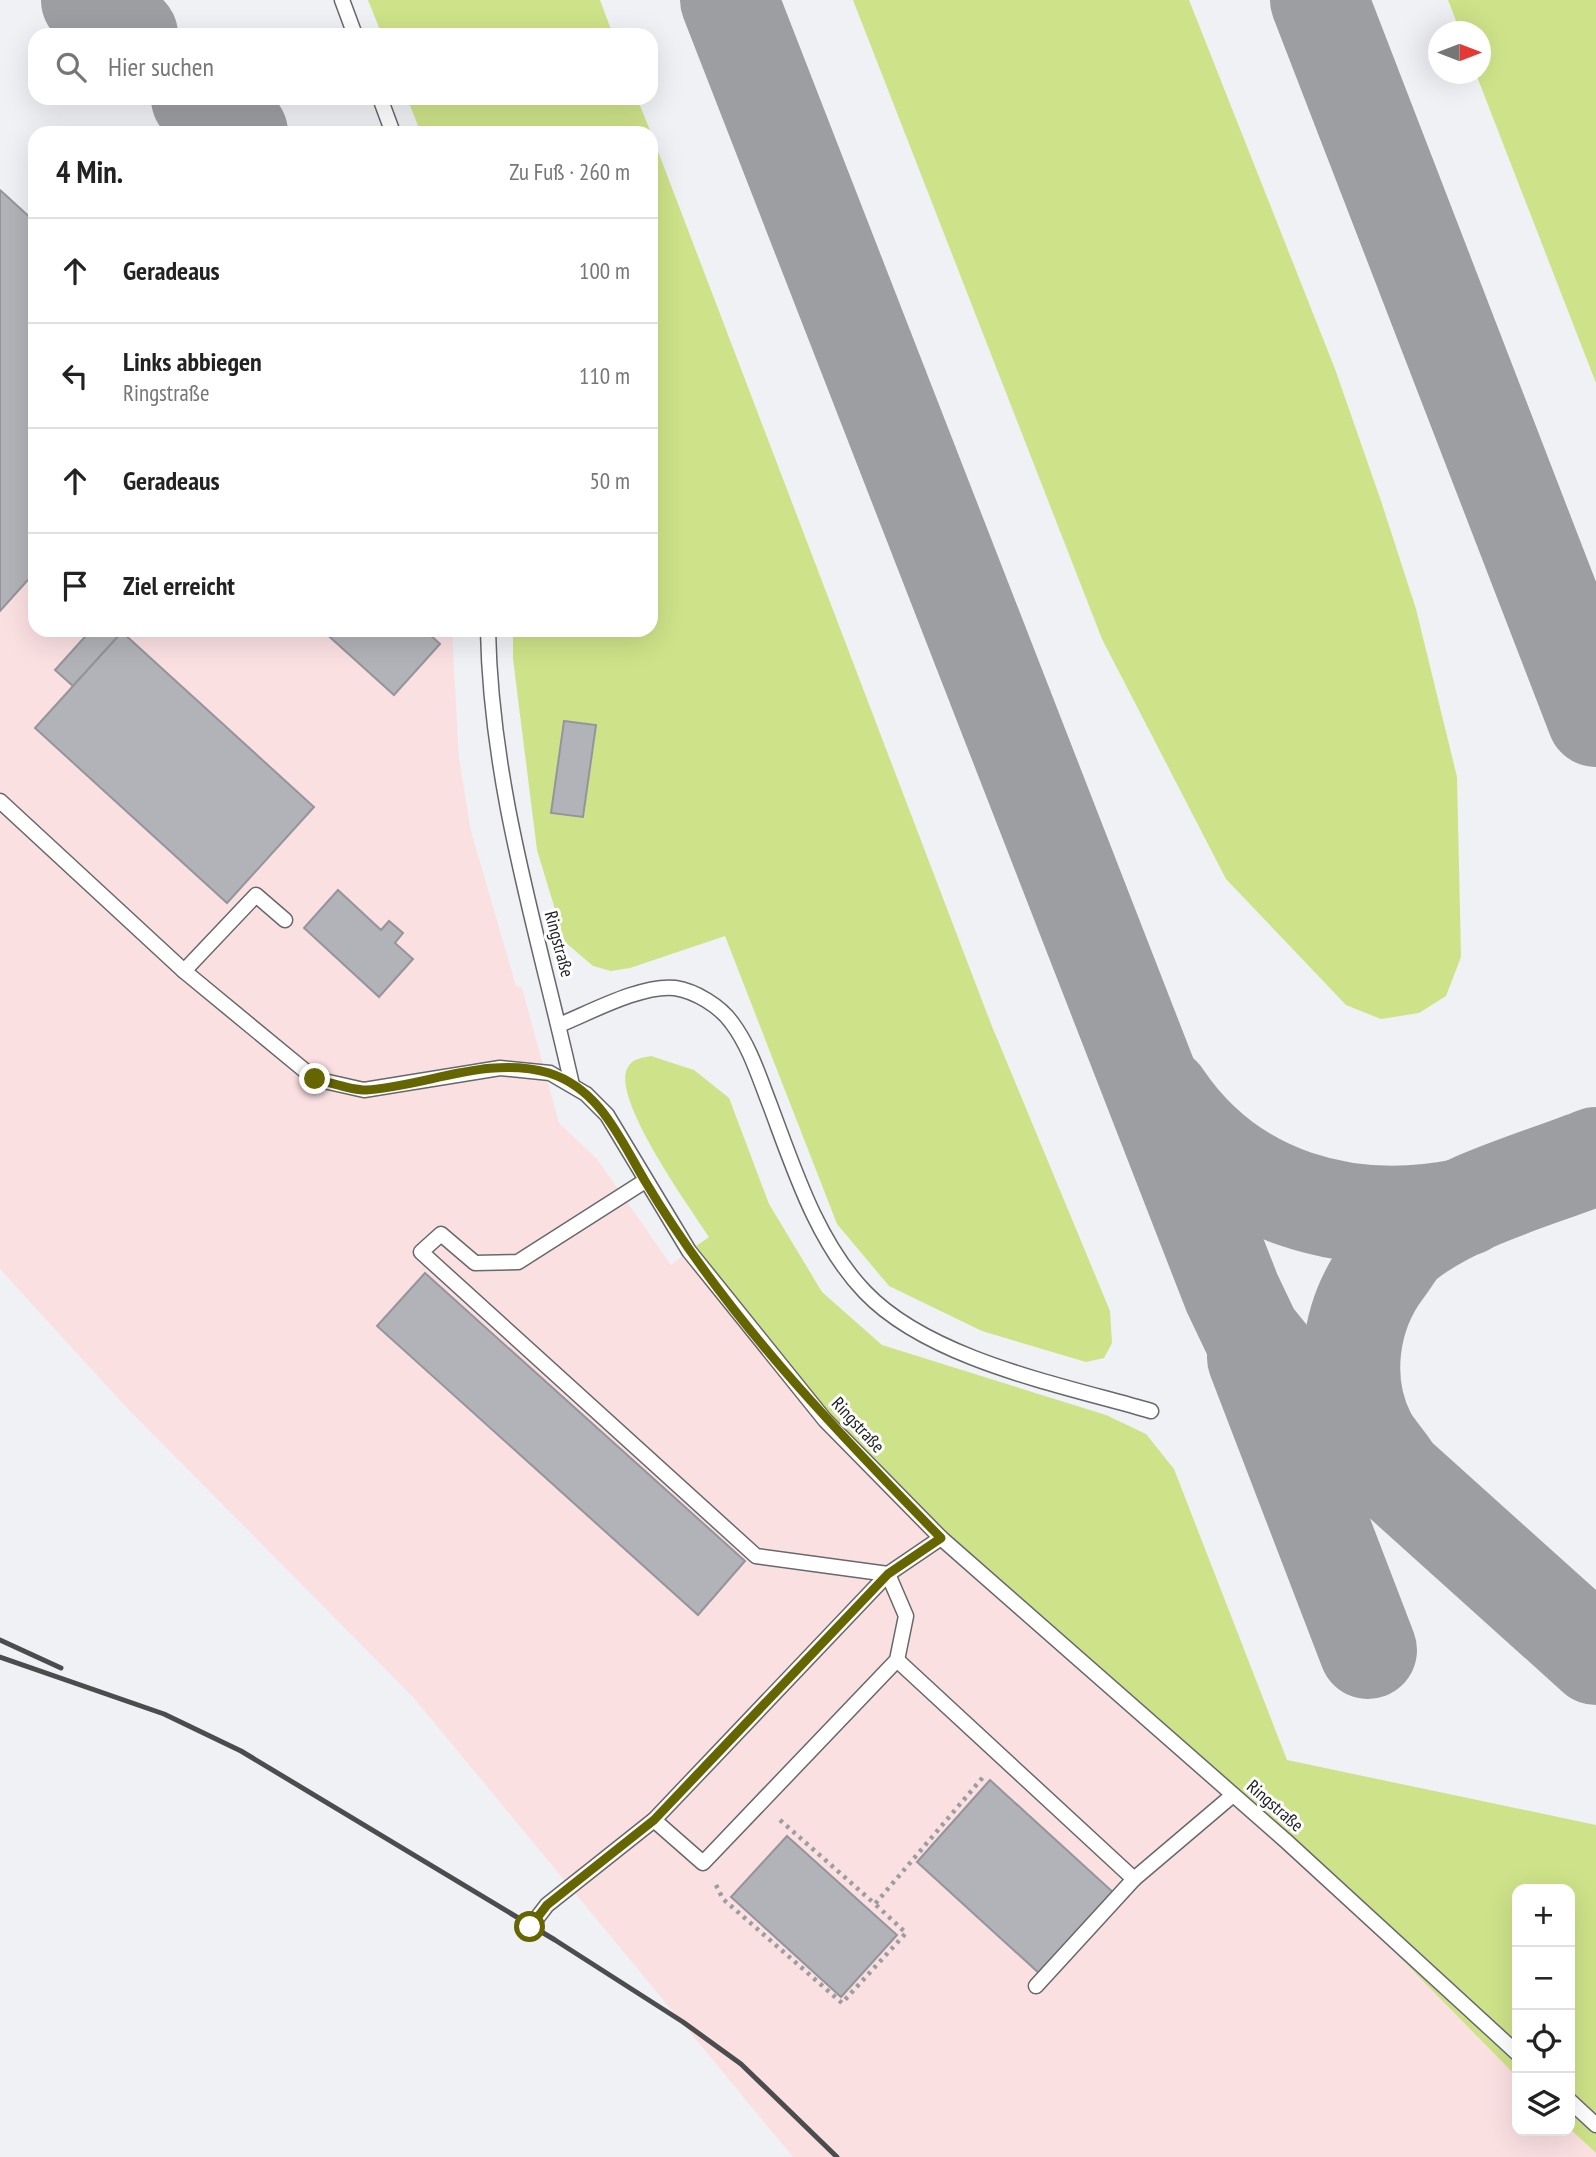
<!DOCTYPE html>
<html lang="de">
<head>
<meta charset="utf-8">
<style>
  :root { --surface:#fff; --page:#f2f2f2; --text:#222; --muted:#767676; --line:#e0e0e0 }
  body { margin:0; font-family:"PT Sans Narrow",sans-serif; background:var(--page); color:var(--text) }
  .controls { position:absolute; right:21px; bottom:21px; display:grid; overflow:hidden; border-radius:14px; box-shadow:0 7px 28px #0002 }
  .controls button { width:63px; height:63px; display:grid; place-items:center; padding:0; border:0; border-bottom:2px solid var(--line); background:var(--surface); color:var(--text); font:35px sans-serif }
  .compass { position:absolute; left:1428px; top:21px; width:63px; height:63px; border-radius:50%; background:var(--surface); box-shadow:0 7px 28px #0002; rotate:90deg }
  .stop { position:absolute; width:21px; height:21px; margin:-16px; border:5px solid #656601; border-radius:50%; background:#fff }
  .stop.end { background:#656601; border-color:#fff; box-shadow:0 2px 7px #0008 }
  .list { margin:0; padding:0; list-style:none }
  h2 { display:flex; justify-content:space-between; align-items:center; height:91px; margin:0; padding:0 28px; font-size:30px }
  h2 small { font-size:23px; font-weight:400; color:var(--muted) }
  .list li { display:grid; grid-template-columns:46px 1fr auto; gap:21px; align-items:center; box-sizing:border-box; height:105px; padding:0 28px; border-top:2px solid var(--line) }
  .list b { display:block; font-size:26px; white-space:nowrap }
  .list p { margin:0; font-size:23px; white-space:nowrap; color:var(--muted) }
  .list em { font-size:23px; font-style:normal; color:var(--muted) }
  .icon { flex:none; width:38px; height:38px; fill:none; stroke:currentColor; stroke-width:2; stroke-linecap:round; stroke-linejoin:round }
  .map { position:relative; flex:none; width:1596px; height:2157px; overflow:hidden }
  .search { position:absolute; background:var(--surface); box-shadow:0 7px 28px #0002; left:28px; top:28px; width:630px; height:77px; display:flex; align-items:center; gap:18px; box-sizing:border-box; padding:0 24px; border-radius:21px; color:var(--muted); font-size:26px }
  .panel { position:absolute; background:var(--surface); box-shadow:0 7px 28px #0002; left:28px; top:126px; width:630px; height:511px; border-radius:21px }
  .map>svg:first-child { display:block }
  .industrial { fill:#fbe0e2 }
  .green { fill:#cee289 }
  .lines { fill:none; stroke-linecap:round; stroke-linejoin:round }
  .taxiway { stroke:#9d9ea2; stroke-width:98 }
  .building { fill:#b2b3b8; stroke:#94959a; stroke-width:2 }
  .lane-casing { stroke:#67686c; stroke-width:17 }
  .path { stroke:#9c9da0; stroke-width:4.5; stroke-dasharray:3.5 5; stroke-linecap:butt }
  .lane { stroke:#fff; stroke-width:14 }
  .rail { stroke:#4b4c4e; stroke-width:5 }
  .route { stroke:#656601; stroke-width:9 }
  .labels { text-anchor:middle; stroke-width:6; stroke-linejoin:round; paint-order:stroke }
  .street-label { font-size:18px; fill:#1d1d1f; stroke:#fefefe }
</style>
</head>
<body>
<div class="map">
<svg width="1596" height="2157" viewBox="0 0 1596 2157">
  <rect width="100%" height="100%" fill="#eff1f5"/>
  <polygon class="industrial" points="35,572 35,630 452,630 459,758 471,831 516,986 522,988 559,1123 597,1159 671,1265 689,1251 1286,1841 1517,2077 1517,2131 1570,2129 1596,2153 1596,2157 793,2157 413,1697 125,1406 0,1269 0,611"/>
  <g class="green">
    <polygon points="368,0 600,0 613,35 382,35"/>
    <polygon points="853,0 1189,0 1335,369 1381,501 1416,609 1457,777 1461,957 1446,996 1419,1013 1381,1019 1346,1005 1226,879 1102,639"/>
    <polygon points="1448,0 1596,0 1596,383 1476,74 1480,74 1480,32 1460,31"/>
    <polygon points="407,98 637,98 651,133 421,133"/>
    <polygon points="651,133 991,1024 1110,1311 1112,1343 1104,1358 1086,1362 982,1331 889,1286 837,1224 725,936 630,968 611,971 593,966 565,942 537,850 513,659 513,630 651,630"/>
    <path d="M 651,1056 L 694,1070 L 729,1098 L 769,1204 L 822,1292 L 882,1345 L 1106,1415 L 1146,1434 L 1174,1469 L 1287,1760 L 1596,1825 L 1596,2153 L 1570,2129 L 1570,1889 L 1517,1889 L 1517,2077 L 1286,1841 L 941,1538 L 825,1420 L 689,1251 L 709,1237 C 691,1209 609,1096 628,1067 C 633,1058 642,1058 651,1056 Z"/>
  </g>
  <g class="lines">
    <g class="taxiway">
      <polyline points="90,0 129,35"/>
      <polyline points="729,0 1232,1293 1252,1335 1286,1377 1596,1656"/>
      <polyline points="1319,0 1596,718"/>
      <polyline points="200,98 239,133"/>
      <path d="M 1162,1096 C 1231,1199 1349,1231 1465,1207"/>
      <polyline points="1256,1358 1368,1650"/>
      <path d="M 1391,1469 C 1384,1458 1373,1447 1367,1435 C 1340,1382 1349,1315 1384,1269 C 1391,1260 1398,1247 1407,1240 C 1461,1199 1533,1181 1596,1156"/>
    </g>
  </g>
  <g class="building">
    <polygon points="0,190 35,222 35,572 0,611"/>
    <polygon points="91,630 122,632 73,686 55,670"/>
    <polygon points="322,630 425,630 440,644 394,695"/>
    <polygon points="122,632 314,807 227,903 35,728"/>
    <polygon points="564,721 596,725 583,817 551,813"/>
    <polygon points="338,890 381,930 389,921 403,933 395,943 413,959 379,997 304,928"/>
    <polygon points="425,1273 745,1561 698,1615 377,1326"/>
    <polygon points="990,1780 1115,1894 1041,1975 917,1862"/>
    <polygon points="787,1836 897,1935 841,1997 731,1897"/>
  </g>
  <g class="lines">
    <g class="lane-casing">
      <g id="lane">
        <polyline points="342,0 355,35"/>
        <polyline points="380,98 393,133"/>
        <path d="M 488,630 C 491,788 538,932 572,1085"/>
        <polyline points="0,801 184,971 315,1079 364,1090 500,1068 550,1073 586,1094 607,1115 689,1251 825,1420 941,1538 1286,1841 1517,2053"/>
        <polyline points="184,971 256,895 285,920"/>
        <path d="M 559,1025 C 589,1013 642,984 675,988 C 695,991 720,1006 732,1023 C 750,1047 759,1077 770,1105 C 794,1169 817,1242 865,1292 C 930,1360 1062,1385 1151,1411"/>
        <polyline points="645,1181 518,1262 475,1263 441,1234 421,1252 756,1556 888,1574 906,1616 897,1660 703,1863 654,1820"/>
        <polyline points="897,1660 1134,1879 1233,1795"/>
        <polyline points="530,1927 547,1905 654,1820 888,1574 941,1538"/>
        <polyline points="1036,1986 1134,1879"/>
        <polyline points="1570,2101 1596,2125"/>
      </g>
    </g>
    <g class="path">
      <polyline points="780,1820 875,1904 984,1776"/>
      <polyline points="716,1885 723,1899 842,2003 906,1933 875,1904"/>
    </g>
    <use href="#lane" class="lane"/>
    <g class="rail">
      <polyline points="0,1640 61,1668"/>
      <polyline points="0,1657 164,1714 241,1751 555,1940 683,2022 741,2064 837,2157"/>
    </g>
  </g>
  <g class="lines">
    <path class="route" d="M 315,1079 C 330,1082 350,1090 366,1090 C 426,1086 489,1055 549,1073 C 600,1089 620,1139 645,1181 C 724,1314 833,1428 941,1538 L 888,1574 L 654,1820 L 547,1905 L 530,1927"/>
  </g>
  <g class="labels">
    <g class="street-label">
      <text transform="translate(559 944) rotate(75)" y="6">Ringstraße</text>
      <text transform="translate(858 1425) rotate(47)" y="6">Ringstraße</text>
      <text transform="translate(1275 1806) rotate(41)" y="6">Ringstraße</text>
    </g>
  </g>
</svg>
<div class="controls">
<button>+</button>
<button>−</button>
<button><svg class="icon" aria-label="locate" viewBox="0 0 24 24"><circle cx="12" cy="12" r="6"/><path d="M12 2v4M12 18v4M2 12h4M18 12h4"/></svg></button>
<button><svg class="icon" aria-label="layers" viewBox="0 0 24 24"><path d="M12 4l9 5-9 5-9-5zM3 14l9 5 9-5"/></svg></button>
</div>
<svg class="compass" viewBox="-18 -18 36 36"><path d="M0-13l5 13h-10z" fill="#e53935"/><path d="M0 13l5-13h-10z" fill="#767676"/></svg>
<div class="stop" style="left:530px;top:1927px"></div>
<div class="stop end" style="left:315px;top:1079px"></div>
<div class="search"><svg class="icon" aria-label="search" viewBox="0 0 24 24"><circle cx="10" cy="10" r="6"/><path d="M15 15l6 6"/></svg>Hier suchen</div>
<section class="panel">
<h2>4 Min.<small>Zu Fuß · 260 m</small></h2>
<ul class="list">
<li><svg class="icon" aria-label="ahead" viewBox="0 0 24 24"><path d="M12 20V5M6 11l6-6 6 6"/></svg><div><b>Geradeaus</b></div><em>100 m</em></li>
<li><svg class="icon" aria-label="left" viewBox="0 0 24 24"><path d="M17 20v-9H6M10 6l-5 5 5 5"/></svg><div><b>Links abbiegen</b><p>Ringstraße</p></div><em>110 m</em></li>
<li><svg class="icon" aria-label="ahead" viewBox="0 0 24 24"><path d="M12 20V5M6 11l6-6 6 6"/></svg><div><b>Geradeaus</b></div><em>50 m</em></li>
<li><svg class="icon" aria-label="arrive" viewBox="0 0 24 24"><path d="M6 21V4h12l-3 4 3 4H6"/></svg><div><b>Ziel erreicht</b></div></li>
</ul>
</section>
</div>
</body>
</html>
